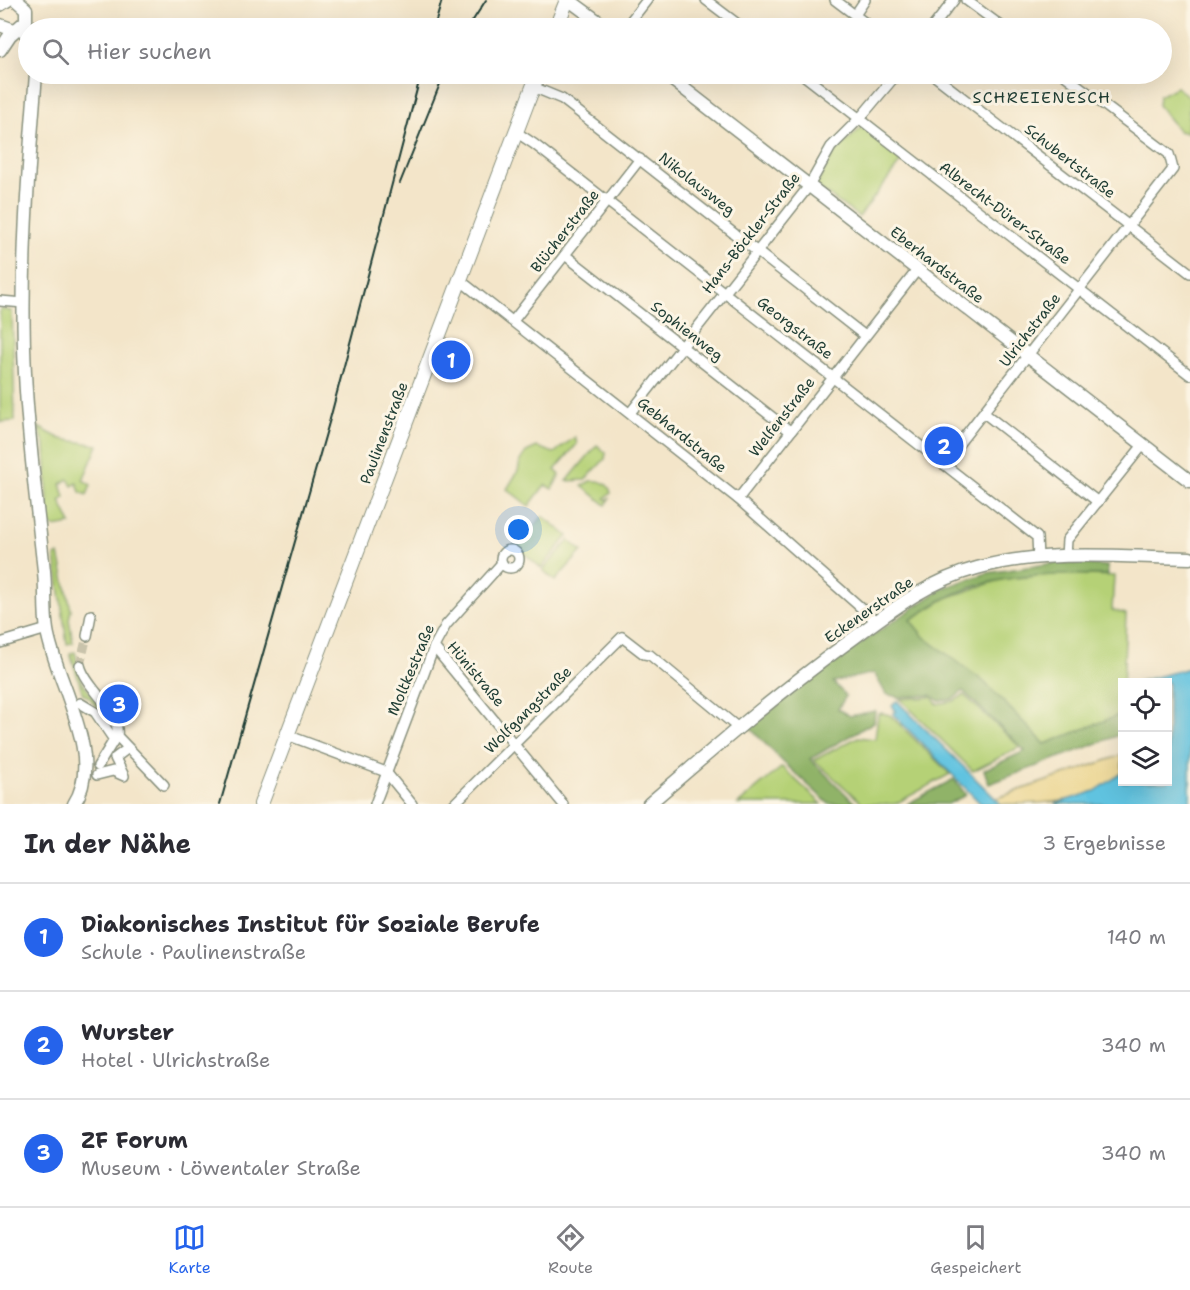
<!DOCTYPE html>
<html lang="de">
<head>
<meta charset="utf-8">
<style>
  :root { --surface:#fff; --page:#f2f2f3; --text:#2b2b33; --muted:#7c7c81; --line:#e1e1e2; --accent:#2563eb }
  body { margin:0; font-family:"Shantell Sans",sans-serif; background:var(--page); color:var(--text) }
  .controls { position:absolute; right:18px; bottom:18px; display:grid; overflow:hidden; border-radius:0px; box-shadow:0 6px 24px #0002 }
  .controls button { width:54px; height:54px; display:grid; place-items:center; padding:0; border:0; border-bottom:2px solid var(--line); background:var(--surface); color:var(--text); font:30px sans-serif }
  .you { position:absolute; left:519px; top:530px; width:21px; height:21px; margin:-15px; border:4px solid #fff; border-radius:50%; background:#1a73e8; box-shadow:0 0 0 9px #1a73e833 }
  .badge { display:grid; place-items:center; width:39px; height:39px; border-radius:50%; background:var(--accent); color:#fff; font-size:20px; font-weight:700 }
  .pin { position:absolute; translate:-50% -50%; border:3px solid #fff; box-shadow:0 2px 6px #0006 }
  .list { margin:0; padding:0; list-style:none }
  h2 { display:flex; justify-content:space-between; align-items:center; height:78px; margin:0; padding:0 24px; font-size:26px }
  h2 small { font-size:20px; font-weight:400; color:var(--muted) }
  .list li { display:grid; grid-template-columns:39px 1fr auto; gap:18px; align-items:center; box-sizing:border-box; height:108px; padding:0 24px; border-top:2px solid var(--line) }
  .list b { display:block; font-size:22px; white-space:nowrap }
  .list p { margin:0; font-size:20px; white-space:nowrap; color:var(--muted) }
  .list em { font-size:20px; font-style:normal; color:var(--muted) }
  .icon { flex:none; width:33px; height:33px; fill:none; stroke:currentColor; stroke-width:2; stroke-linecap:round; stroke-linejoin:round }
  .map { position:relative; flex:none; width:1190px; height:804px; overflow:hidden }
  .search { position:absolute; background:var(--surface); box-shadow:0 6px 24px #0002; left:18px; right:18px; top:18px; height:66px; display:flex; align-items:center; gap:15px; box-sizing:border-box; padding:0 21px; border-radius:33px; color:var(--muted); font-size:22px }
  .sheet { height:402px; background:var(--surface) }
  nav { display:flex; justify-content:space-around; align-items:center; box-sizing:border-box; height:84px; border-top:2px solid var(--line); background:var(--surface); font-size:16px; color:var(--muted) }
  nav a { display:grid; justify-items:center; gap:3px }
  nav .on { color:var(--accent) }
  .map>svg:first-child { display:block }
  .green { fill:#b5d176; stroke:#6a8755; stroke-width:1.5 }
  .forest { fill:#90b367; stroke:#58784e; stroke-width:1.5 }
  .sand { fill:#eeda9e; stroke:#868c69; stroke-width:1.5 }
  .water { fill:#61c3e0; stroke:#40808a; stroke-width:1.5 }
  .lines { fill:none; stroke-linecap:round; stroke-linejoin:round }
  .street-tunnel { stroke:#c9c3ab; stroke-width:9; stroke-dasharray:9 4.5; stroke-linecap:butt }
  .street-casing { stroke:#89917e; stroke-width:12 }
  .secondary-casing { stroke:#89917e; stroke-width:15 }
  .primary-casing { stroke:#89917e; stroke-width:16 }
  .street { stroke:#fff; stroke-width:9 }
  .secondary { stroke:#fff; stroke-width:12 }
  .primary { stroke:#fff; stroke-width:14 }
  .rail { stroke:#1f3d34; stroke-width:2 }
  .labels { text-anchor:middle; stroke-width:6; stroke-linejoin:round; paint-order:stroke }
  .street-label { font-size:15px; fill:#1f3d34; stroke:#fcf5e5 }
  .neighbourhood-label { font-size:16px; letter-spacing:1.5px; fill:#1f3d34; stroke:#fcf5e5 }
</style>
</head>
<body>
<div class="map">
<svg width="1190" height="804" viewBox="0 0 1190 804">
  <rect width="100%" height="100%" fill="#fcf5e5"/>
  <filter id="ink" filterUnits="userSpaceOnUse"><feTurbulence type="fractalNoise" baseFrequency=".0167" numOctaves="2"/><feDisplacementMap in="SourceGraphic" scale="12" xChannelSelector="R" yChannelSelector="G"/><feConvolveMatrix kernelMatrix="1 2 1 2 8 2 1 2 1" color-interpolation-filters="sRGB"/></filter>
  <filter id="wash" filterUnits="userSpaceOnUse"><feTurbulence type="fractalNoise" baseFrequency=".008" numOctaves="4" result="noise"/><feDisplacementMap in="SourceGraphic" scale="24" xChannelSelector="R" yChannelSelector="G"/><feGaussianBlur stdDeviation="1.35" result="paint"/><feColorMatrix in="noise" values="0 0 0 0 0 0 0 0 0 0 0 0 0 0 0 0 0 1.4 0 .05"/><feComposite in="paint" operator="in"/></filter>
  <g filter="url(#wash)">
    <rect width="100%" height="100%" fill="#f3e5c9"/>
    <g class="green">
      <polygon points="1176,87 1190,97 1187,133 1179,131 1158,105 1159,96"/>
      <polygon points="862,127 903,159 859,217 816,186 834,153"/>
      <polygon points="0,309 12,311 15,421 0,422"/>
      <polygon points="38,427 61,439 98,445 83,480 91,485 87,495 80,492 77,483 72,486 68,479 61,484 65,497 60,501 71,524 54,527 49,523 45,445"/>
      <polygon points="575,437 577,444 555,470 560,475 552,489 545,485 529,506 507,489 518,471 520,461 526,452 537,447 554,453"/>
      <polygon points="597,445 606,453 605,459 585,480 567,481"/>
      <path d="M 590,481 C 600,480 609,483 611,493 L 605,498 L 607,500 L 610,498 L 606,505 L 582,486 Z"/>
      <polygon points="543,516 568,536 541,568 517,547"/>
      <polygon points="569,540 582,551 555,581 543,570"/>
      <polygon points="59,554 71,610 69,619 73,643 67,644 55,556"/>
      <polygon points="1061,574 1114,576 1112,610 1126,614 1122,714 1045,744 983,681 924,637 910,620 946,598 1003,579"/>
      <polygon points="75,652 83,683 104,712 100,712 89,697 83,694 70,653"/>
      <polygon points="964,695 1020,747 973,771 900,699 932,697 937,704 954,701"/>
      <polygon points="881,713 890,715 950,774 895,804 863,804 814,760 858,737 875,739 878,715"/>
      <polygon points="782,767 822,804 738,804"/>
    </g>
    <g class="forest">
      <path d="M 1061,562 L 1107,566 L 1108,575 C 1054,574 995,573 946,598 C 933,604 922,613 910,620 L 924,637 L 983,681 L 1045,744 L 1122,714 L 1122,734 L 989,784 L 984,770 L 1025,751 L 963,691 L 953,699 L 939,701 L 931,695 L 898,697 L 886,694 L 874,673 L 833,682 L 846,696 L 838,709 L 850,716 L 875,711 L 874,722 L 810,759 L 856,804 L 829,804 L 783,762 L 749,727 L 836,660 L 943,588 L 987,573 Z"/>
      <polygon points="954,779 966,795 948,804 907,804"/>
    </g>
    <path class="sand" d="M 1122,755 L 1122,773 C 1093,804 1040,804 1001,804 L 994,799 Z"/>
    <g class="water">
      <polygon points="1190,668 1190,804 1055,804 1095,791 1122,773 1122,782 1168,782 1168,682 1136,682"/>
      <polygon points="897,701 1001,804 981,804 893,714 896,711 892,706"/>
    </g>
  </g>
  <g filter="url(#ink)">
    <g class="lines">
      <polyline class="street-tunnel" points="80,665 87,636"/>
      <g class="street-casing">
        <g id="street">
          <polyline points="706,0 743,28"/>
          <polyline points="835,0 872,28"/>
          <polyline points="966,0 1004,28"/>
          <polyline points="855,15 865,0"/>
          <polyline points="625,28 647,0"/>
          <polyline points="932,28 954,0"/>
          <polyline points="802,74 1190,375"/>
          <polyline points="932,74 1190,273"/>
          <polyline points="533,87 562,99 865,336"/>
          <polyline points="516,132 534,144 1037,537 1038,558"/>
          <polyline points="565,255 790,431"/>
          <polyline points="461,281 738,499 876,621"/>
          <polyline points="0,301 24,303"/>
          <polyline points="513,321 640,159"/>
          <polyline points="630,413 809,186 831,147 860,118 897,74"/>
          <polyline points="984,413 1098,502"/>
          <polyline points="943,464 1173,169 1169,154 1063,74"/>
          <polyline points="738,499 918,269"/>
          <circle cx="510" cy="559" r="9"/>
          <polyline points="1066,556 1067,540 1143,445"/>
          <polyline points="87,636 91,615"/>
          <polyline points="0,643 47,629"/>
          <polyline points="434,647 563,804"/>
          <path d="M 80,665 C 85,688 121,710 117,736 L 164,785"/>
          <polyline points="80,703 95,712 114,740 98,766"/>
          <polyline points="111,721 118,707"/>
          <polyline points="287,735 386,772 412,804"/>
          <polyline points="97,775 113,771 124,776 115,758 127,749"/>
          <polyline points="375,804 434,647 446,625 502,563"/>
          <polyline points="454,804 622,637 644,654 650,655 737,727"/>
        </g>
      </g>
      <g class="secondary-casing">
        <g id="secondary">
          <polyline points="569,0 607,28"/>
          <polyline points="0,5 8,0"/>
          <polyline points="0,25 14,30"/>
          <polyline points="21,27 28,37"/>
          <polyline points="0,50 10,35 26,21 26,9 16,0"/>
          <path d="M 36,74 C 28,172 20,274 25,373 C 28,439 37,505 44,571 C 46,591 44,611 47,630 C 55,681 106,755 74,804"/>
          <polyline points="665,74 1190,481"/>
          <path d="M 649,804 C 714,748 778,693 847,643 C 888,613 927,581 977,568 C 1046,549 1119,557 1190,558"/>
        </g>
      </g>
      <g class="primary-casing">
        <g id="primary">
          <polyline points="556,28 567,0"/>
          <polyline points="261,804 538,74"/>
        </g>
      </g>
      <use href="#street" class="street"/>
      <use href="#secondary" class="secondary"/>
      <use href="#primary" class="primary"/>
      <g class="rail">
        <polyline points="434,28 442,0"/>
        <polyline points="468,28 486,0"/>
        <polyline points="400,183 444,74"/>
        <polyline points="220,804 330,419 421,74"/>
      </g>
    </g>
  </g>
  <g class="labels">
    <g class="street-label">
      <text transform="translate(1070 161) rotate(38)" y="5">Schubertstraße</text>
      <text transform="translate(697 184) rotate(38)" y="5">Nikolausweg</text>
      <text transform="translate(1005 213) rotate(37)" y="5">Albrecht-Dürer-Straße</text>
      <text transform="translate(565 231) rotate(-52)" y="5">Blücherstraße</text>
      <text transform="translate(751 233) rotate(-52)" y="5">Hans-Böckler-Straße</text>
      <text transform="translate(937 265) rotate(38)" y="5">Eberhardstraße</text>
      <text transform="translate(795 328) rotate(38)" y="5">Georgstraße</text>
      <text transform="translate(1030 330) rotate(-52)" y="5">Ulrichstraße</text>
      <text transform="translate(687 331) rotate(38)" y="5">Sophienweg</text>
      <text transform="translate(782 417) rotate(-52)" y="5">Welfenstraße</text>
      <text transform="translate(384 433) rotate(-69)" y="5">Paulinenstraße</text>
      <text transform="translate(682 435) rotate(39)" y="5">Gebhardstraße</text>
      <text transform="translate(869 610) rotate(-35)" y="5">Eckenerstraße</text>
      <text transform="translate(411 670) rotate(-67)" y="5">Moltkestraße</text>
      <text transform="translate(476 674) rotate(50)" y="5">Hünistraße</text>
      <text transform="translate(528 710) rotate(-45)" y="5">Wolfgangstraße</text>
    </g>
    <g class="neighbourhood-label">
      <text x="1042" y="103">SCHREIENESCH</text>
    </g>
  </g>
</svg>
<div class="controls">
<button><svg class="icon" aria-label="locate" viewBox="0 0 24 24"><circle cx="12" cy="12" r="6"/><path d="M12 2v4M12 18v4M2 12h4M18 12h4"/></svg></button>
<button><svg class="icon" aria-label="layers" viewBox="0 0 24 24"><path d="M12 4l9 5-9 5-9-5zM3 14l9 5 9-5"/></svg></button>
</div>
<div class="you"></div>
<div class="pin badge" style="left:451px;top:360px">1</div>
<div class="pin badge" style="left:944px;top:446px">2</div>
<div class="pin badge" style="left:119px;top:704px">3</div>
<div class="search"><svg class="icon" aria-label="search" viewBox="0 0 24 24"><circle cx="10" cy="10" r="6"/><path d="M15 15l6 6"/></svg>Hier suchen</div>
</div>
<section class="sheet">
<h2>In der Nähe<small>3 Ergebnisse</small></h2>
<ul class="list">
<li><span class="badge">1</span><div><b>Diakonisches Institut für Soziale Berufe</b><p>Schule · Paulinenstraße</p></div><em>140 m</em></li>
<li><span class="badge">2</span><div><b>Wurster</b><p>Hotel · Ulrichstraße</p></div><em>340 m</em></li>
<li><span class="badge">3</span><div><b>ZF Forum</b><p>Museum · Löwentaler Straße</p></div><em>340 m</em></li>
</ul>
</section>
<nav>
<a class="on"><svg class="icon" aria-label="map" viewBox="0 0 24 24"><path d="M3 6l6-2 6 2 6-2v14l-6 2-6-2-6 2zM9 4v14M15 6v14"/></svg>Karte</a>
<a><svg class="icon" aria-label="directions" viewBox="0 0 24 24"><path d="M12 3l9 9-9 9-9-9zM9 14v-3h6M13 9l2 2-2 2"/></svg>Route</a>
<a><svg class="icon" aria-label="saved" viewBox="0 0 24 24"><path d="M7 4h10v16l-5-4-5 4z"/></svg>Gespeichert</a>
</nav>
</body>
</html>
